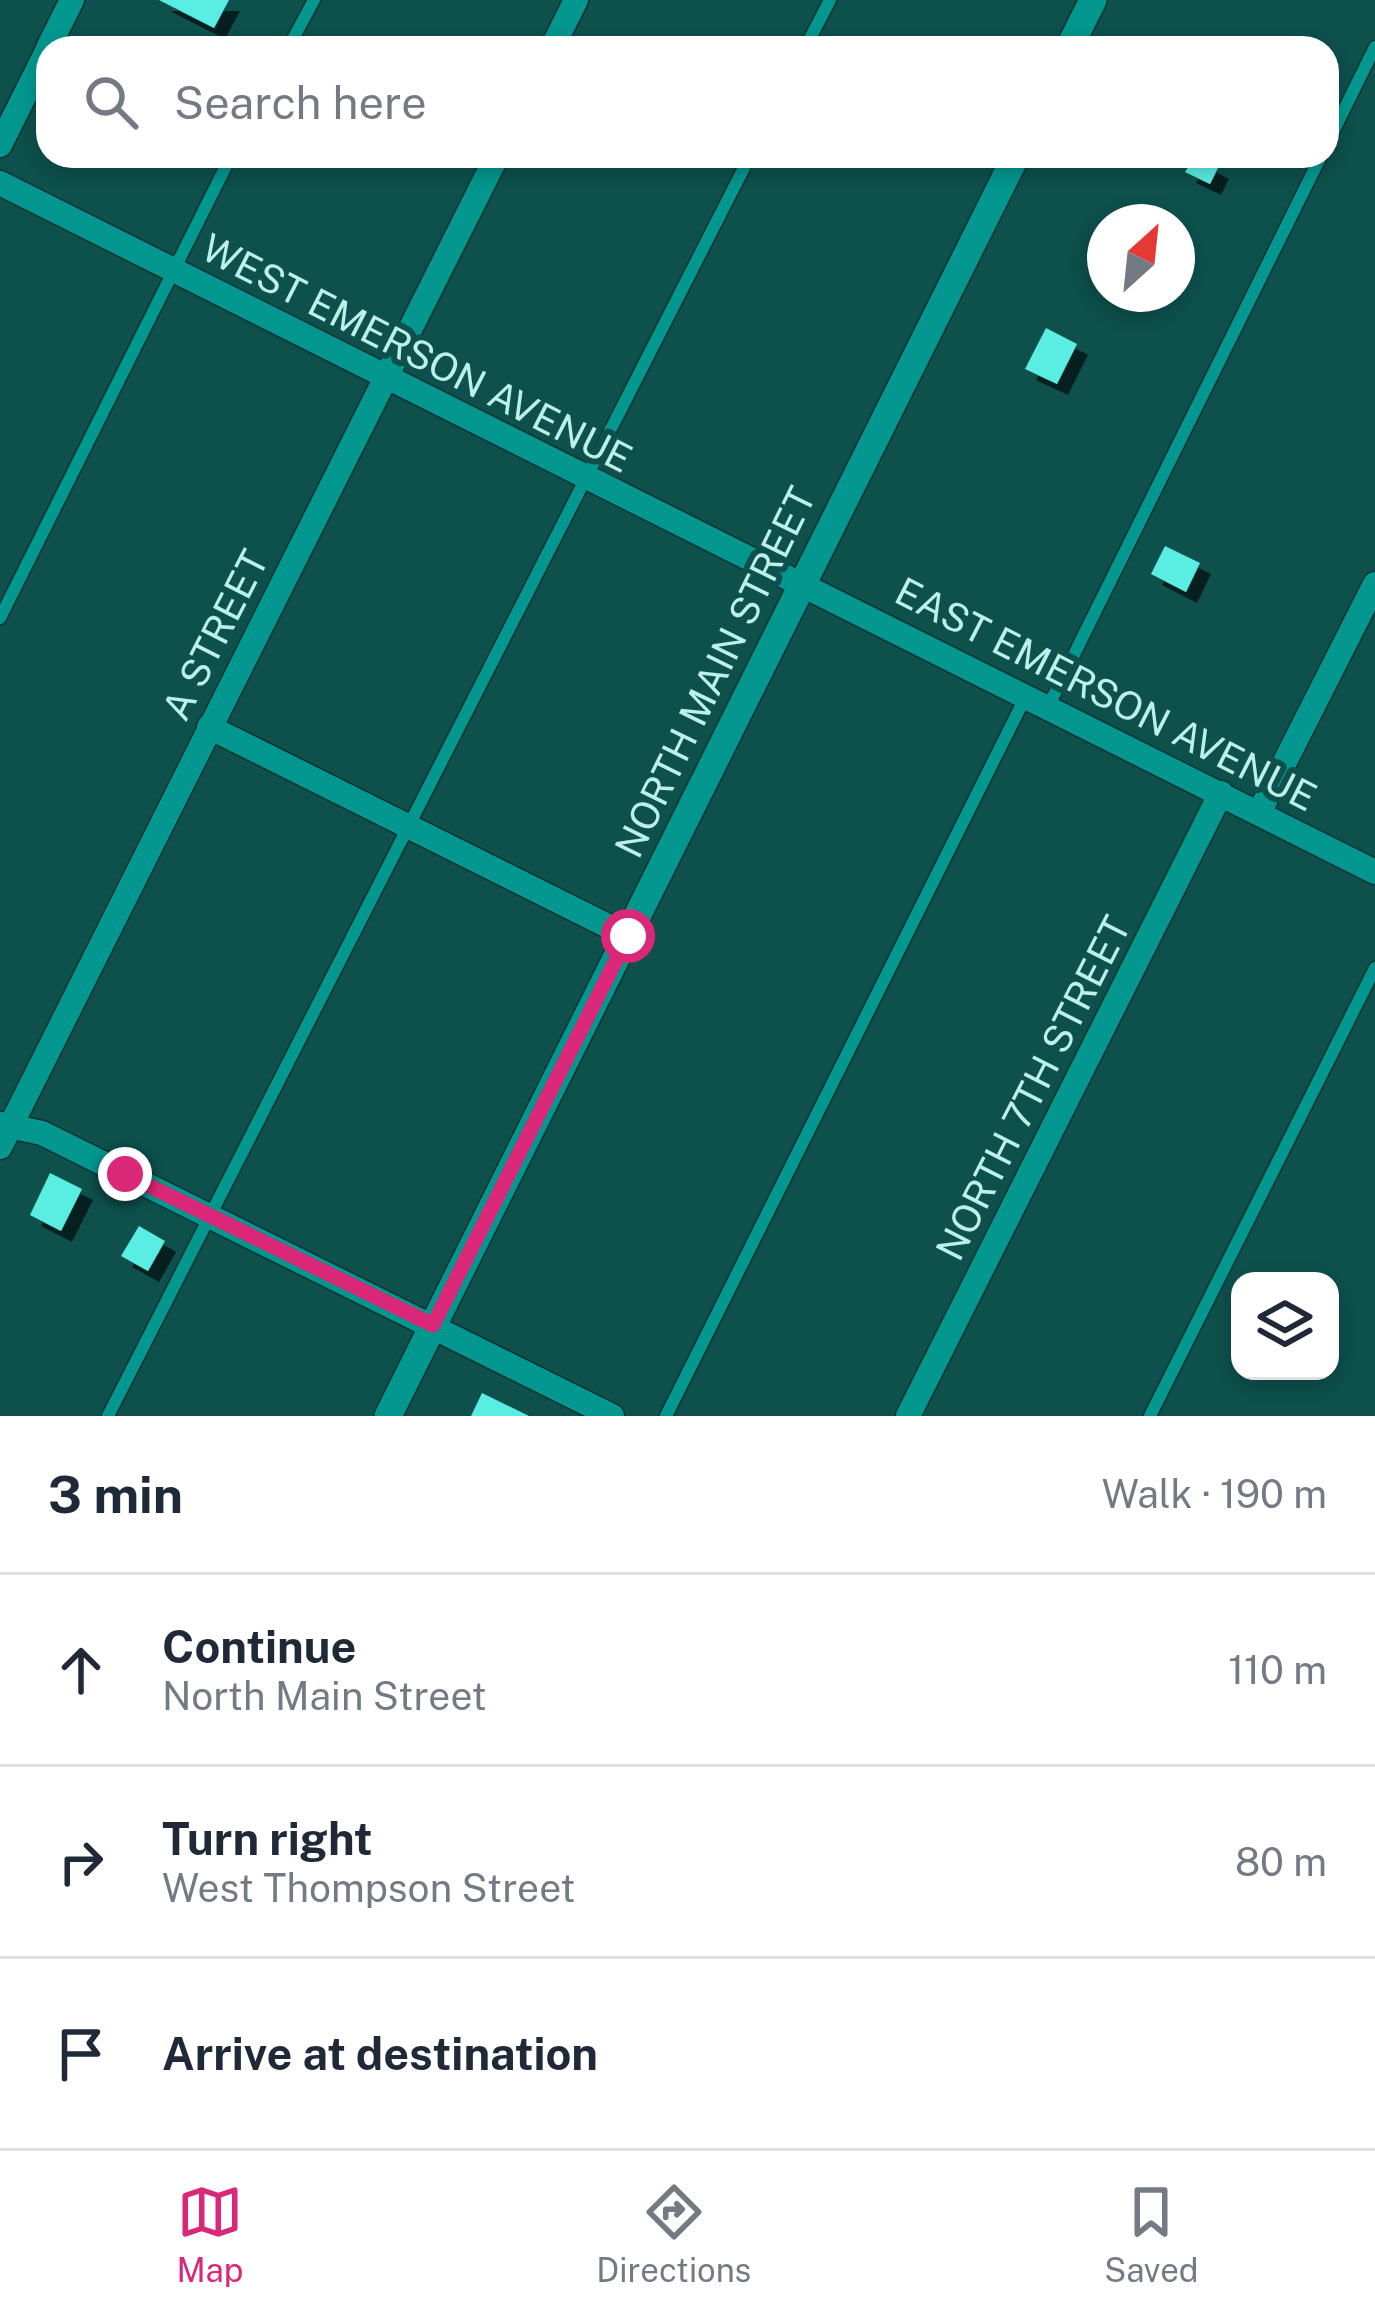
<!DOCTYPE html>
<html lang="en">
<head>
<meta charset="utf-8">
<style>
  :root { --surface:#fff; --page:#f2f2f3; --text:#1f2937; --muted:#747a83; --line:#e0e1e3; --accent:#db2777 }
  body { margin:0; font-family:"Public Sans",sans-serif; background:var(--page); color:var(--text) }
  .controls { position:absolute; right:36px; bottom:36px; display:grid; overflow:hidden; border-radius:24px; box-shadow:0 6px 18px #0003 }
  .controls button { width:108px; height:108px; display:grid; place-items:center; padding:0; border:0; border-bottom:3px solid var(--line); background:var(--surface); color:var(--text); font:60px sans-serif }
  .compass { position:absolute; left:1087px; top:204px; width:108px; height:108px; border-radius:50%; background:var(--surface); box-shadow:0 6px 18px #0003; rotate:27deg }
  .stop { position:absolute; width:36px; height:36px; margin:-27px; border:9px solid #db2777; border-radius:50%; background:#fff }
  .stop.end { background:#db2777; border-color:#fff; box-shadow:0 3px 12px #0008 }
  .list { margin:0; padding:0; list-style:none }
  h2 { display:flex; justify-content:space-between; align-items:center; height:156px; margin:0; padding:0 48px; font-size:51px }
  h2 small { font-size:39px; font-weight:400; color:var(--muted) }
  .list li { display:grid; grid-template-columns:78px 1fr auto; gap:36px; align-items:center; box-sizing:border-box; height:192px; padding:0 48px; border-top:3px solid var(--line) }
  .list b { display:block; font-size:45px; white-space:nowrap }
  .list p { margin:0; font-size:39px; white-space:nowrap; color:var(--muted) }
  .list em { font-size:39px; font-style:normal; color:var(--muted) }
  .icon { flex:none; width:66px; height:66px; fill:none; stroke:currentColor; stroke-width:2; stroke-linecap:round; stroke-linejoin:round }
  .map { position:relative; flex:none; width:1375px; height:1416px; overflow:hidden }
  .search { position:absolute; background:var(--surface); box-shadow:0 6px 18px #0003; left:36px; right:36px; top:36px; height:132px; display:flex; align-items:center; gap:30px; box-sizing:border-box; padding:0 42px; border-radius:36px; color:var(--muted); font-size:45px }
  .sheet { height:732px; background:var(--surface) }
  nav { display:flex; justify-content:space-around; align-items:center; box-sizing:border-box; height:168px; border-top:3px solid var(--line); background:var(--surface); font-size:33px; color:var(--muted) }
  nav a { display:grid; justify-items:center; gap:6px }
  nav .on { color:var(--accent) }
  .map>svg:first-child { display:block }
  .building { fill:#5aeee3; filter:url(#shadow) }
  .lines { fill:none; stroke-linecap:round; stroke-linejoin:round }
  .service-casing { stroke:#0d3330; stroke-width:15 }
  .minor-casing { stroke:#0d3330; stroke-width:27 }
  .tertiary-casing { stroke:#0d3330; stroke-width:30 }
  .service { stroke:#03978f; stroke-width:12 }
  .minor { stroke:#03978f; stroke-width:24 }
  .tertiary { stroke:#03978f; stroke-width:27 }
  .route { stroke:#db2777; stroke-width:15 }
  .labels { text-anchor:middle; stroke-width:12; stroke-linejoin:round; paint-order:stroke }
  .street-label { font-size:39px; fill:#bcf0ea; stroke:#0d504c }
</style>
</head>
<body>
<div class="map">
<svg width="1375" height="1416" viewBox="0 0 1375 1416">
  <defs>
    <filter id="shadow"><feDropShadow dx="11" dy="11" stdDeviation="0" flood-color="#0009"/></filter>
  </defs>
  <rect width="100%" height="100%" fill="#0d504c"/>
  <g class="building">
    <polygon points="159,0 229,0 214,28"/>
    <polygon points="1195,156 1218,168 1210,184 1185,172"/>
    <polygon points="1046,328 1077,344 1057,384 1025,369"/>
    <polygon points="1165,546 1200,563 1186,592 1151,574"/>
    <polygon points="50,1173 82,1189 61,1231 30,1215"/>
    <polygon points="139,1226 165,1241 148,1271 121,1256"/>
    <polygon points="482,1393 529,1416 471,1416"/>
  </g>
  <g class="lines">
    <g class="service-casing">
      <g id="service">
        <polyline points="288,48 314,0"/>
        <polyline points="805,48 830,0"/>
        <polyline points="1327,144 1375,47"/>
        <polyline points="0,618 231,156"/>
        <polyline points="1049,705 1321,156"/>
        <polyline points="108,1416 750,156"/>
        <polyline points="666,1416 1025,698"/>
        <polyline points="1150,1416 1375,968"/>
      </g>
    </g>
    <g class="minor-casing">
      <g id="minor">
        <polyline points="48,48 72,0"/>
        <polyline points="552,48 576,0"/>
        <polyline points="0,145 48,49"/>
        <polyline points="0,183 1375,872"/>
        <polyline points="209,727 628,936"/>
        <polyline points="1259,813 1375,584"/>
        <polyline points="0,1124 42,1133 612,1416"/>
        <polyline points="0,1147 497,156"/>
        <polyline points="908,1416 1221,793"/>
      </g>
    </g>
    <g class="tertiary-casing">
      <g id="tertiary">
        <polyline points="1069,48 1093,0"/>
        <polyline points="388,1416 1016,156"/>
      </g>
    </g>
    <use href="#service" class="service"/>
    <use href="#minor" class="minor"/>
    <use href="#tertiary" class="tertiary"/>
  </g>
  <g class="lines">
    <polyline class="route" points="125,1174 433,1325 628,936"/>
  </g>
  <g class="labels">
    <g class="street-label">
      <text transform="translate(417 353) rotate(27)" y="14">WEST EMERSON AVENUE</text>
      <text transform="translate(215 635) rotate(-63)" y="14">A STREET</text>
      <text transform="translate(715 672) rotate(-64)" y="14">NORTH MAIN STREET</text>
      <text transform="translate(1106 694) rotate(27)" y="14">EAST EMERSON AVENUE</text>
      <text transform="translate(1033 1088) rotate(-63)" y="14">NORTH 7TH STREET</text>
    </g>
  </g>
</svg>
<div class="controls">
<button><svg class="icon" aria-label="layers" viewBox="0 0 24 24"><path d="M12 4l9 5-9 5-9-5zM3 14l9 5 9-5"/></svg></button>
</div>
<svg class="compass" viewBox="-18 -18 36 36"><path d="M0-13l5 13h-10z" fill="#e53935"/><path d="M0 13l5-13h-10z" fill="#747a83"/></svg>
<div class="stop" style="left:628px;top:936px"></div>
<div class="stop end" style="left:125px;top:1174px"></div>
<div class="search"><svg class="icon" aria-label="search" viewBox="0 0 24 24"><circle cx="10" cy="10" r="6"/><path d="M15 15l6 6"/></svg>Search here</div>
</div>
<section class="sheet">
<h2>3 min<small>Walk · 190 m</small></h2>
<ul class="list">
<li><svg class="icon" aria-label="ahead" viewBox="0 0 24 24"><path d="M12 20V5M6 11l6-6 6 6"/></svg><div><b>Continue</b><p>North Main Street</p></div><em>110 m</em></li>
<li><svg class="icon" aria-label="right" viewBox="0 0 24 24"><path d="M7 20v-9h11M14 6l5 5-5 5"/></svg><div><b>Turn right</b><p>West Thompson Street</p></div><em>80 m</em></li>
<li><svg class="icon" aria-label="arrive" viewBox="0 0 24 24"><path d="M6 21V4h12l-3 4 3 4H6"/></svg><div><b>Arrive at destination</b></div></li>
</ul>
</section>
<nav>
<a class="on"><svg class="icon" aria-label="map" viewBox="0 0 24 24"><path d="M3 6l6-2 6 2 6-2v14l-6 2-6-2-6 2zM9 4v14M15 6v14"/></svg>Map</a>
<a><svg class="icon" aria-label="directions" viewBox="0 0 24 24"><path d="M12 3l9 9-9 9-9-9zM9 14v-3h6M13 9l2 2-2 2"/></svg>Directions</a>
<a><svg class="icon" aria-label="saved" viewBox="0 0 24 24"><path d="M7 4h10v16l-5-4-5 4z"/></svg>Saved</a>
</nav>
</body>
</html>
